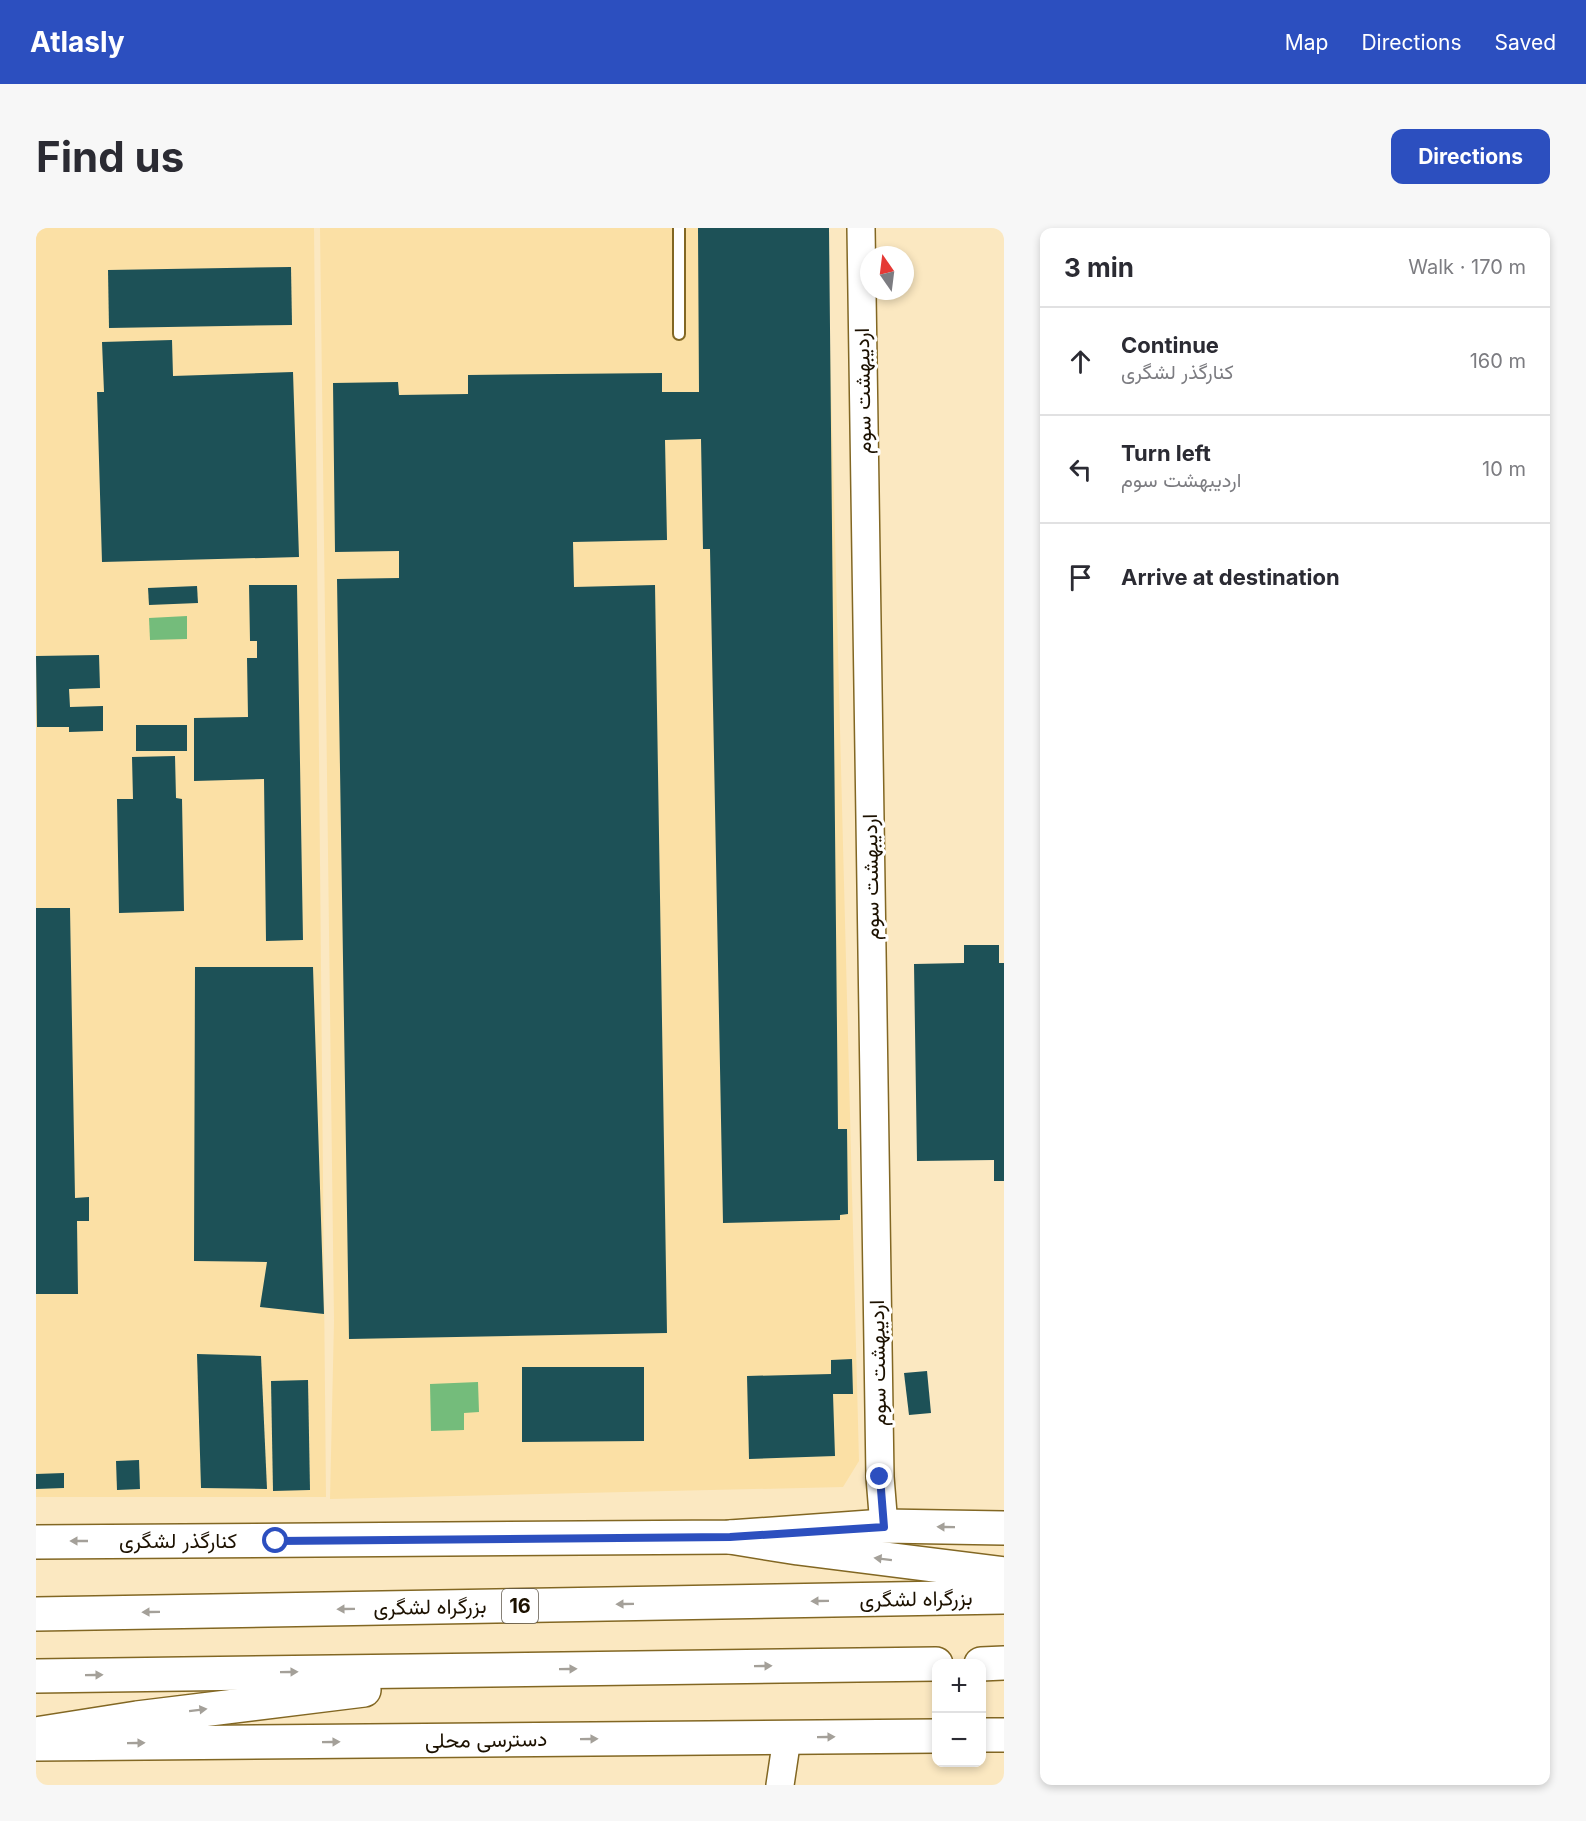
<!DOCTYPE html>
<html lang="en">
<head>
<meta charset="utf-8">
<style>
  :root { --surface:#fff; --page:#f7f7f7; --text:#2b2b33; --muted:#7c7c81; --line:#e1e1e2; --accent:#2c4fbf }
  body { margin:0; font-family:Inter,Vazirmatn,sans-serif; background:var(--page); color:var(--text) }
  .controls { position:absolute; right:18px; bottom:18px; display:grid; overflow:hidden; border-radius:12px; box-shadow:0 3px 9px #0003 }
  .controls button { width:54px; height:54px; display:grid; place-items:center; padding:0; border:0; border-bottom:2px solid var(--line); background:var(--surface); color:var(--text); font:30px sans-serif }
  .compass { position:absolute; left:824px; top:18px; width:54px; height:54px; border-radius:50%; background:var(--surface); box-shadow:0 3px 9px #0003; rotate:346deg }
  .stop { position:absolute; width:18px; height:18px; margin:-14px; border:4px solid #2c4fbf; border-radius:50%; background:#fff }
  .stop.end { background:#2c4fbf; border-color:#fff; box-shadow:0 2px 6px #0008 }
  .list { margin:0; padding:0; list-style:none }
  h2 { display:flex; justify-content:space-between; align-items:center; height:78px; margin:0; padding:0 24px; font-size:26px }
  h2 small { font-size:20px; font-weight:400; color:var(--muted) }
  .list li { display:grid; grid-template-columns:39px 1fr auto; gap:18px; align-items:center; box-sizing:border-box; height:108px; padding:0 24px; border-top:2px solid var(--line) }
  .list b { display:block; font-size:22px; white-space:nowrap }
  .list p { margin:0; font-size:20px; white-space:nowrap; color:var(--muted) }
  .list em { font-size:20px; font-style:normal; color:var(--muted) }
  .icon { flex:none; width:33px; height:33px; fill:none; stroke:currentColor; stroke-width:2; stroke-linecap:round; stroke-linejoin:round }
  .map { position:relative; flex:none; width:968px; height:1557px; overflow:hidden; border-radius:12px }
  header { display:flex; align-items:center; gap:36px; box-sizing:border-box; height:84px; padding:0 30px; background:var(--accent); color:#fff }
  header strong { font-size:28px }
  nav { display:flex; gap:33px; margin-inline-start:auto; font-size:21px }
  .intro { display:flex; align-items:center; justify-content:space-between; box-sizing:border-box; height:144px; padding:0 36px }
  h1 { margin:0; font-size:42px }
  .button { padding:15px 27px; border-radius:12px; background:var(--accent); color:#fff; font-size:21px; font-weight:700 }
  main { display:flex; gap:36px; padding:0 36px }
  aside { flex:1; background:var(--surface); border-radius:12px; box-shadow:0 3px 9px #0003 }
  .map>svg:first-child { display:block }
  .built { fill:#fbe0a5 }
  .water { fill:#74bc7b }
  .building { fill:#1d5157 }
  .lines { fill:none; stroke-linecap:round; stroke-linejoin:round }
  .service-casing { stroke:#826723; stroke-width:14 }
  .tertiary-casing { stroke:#826723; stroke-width:30 }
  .primary-casing { stroke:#826723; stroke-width:36 }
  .trunk-casing { stroke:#826723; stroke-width:36 }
  .service { stroke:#fff; stroke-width:10 }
  .tertiary { stroke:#fff; stroke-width:27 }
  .primary { stroke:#fff; stroke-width:33 }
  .trunk { stroke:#fff; stroke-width:33 }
  .oneway { fill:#a4a099 }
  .route { stroke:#2c4fbf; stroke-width:8 }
  .labels { text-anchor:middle; stroke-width:6; stroke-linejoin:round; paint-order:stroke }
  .shield { fill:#fff; stroke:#60584c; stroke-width:1.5 }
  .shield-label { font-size:20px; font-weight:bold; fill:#1c1100 }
  .street-label { font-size:21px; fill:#1c1100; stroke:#fff }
</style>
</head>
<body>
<header>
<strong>Atlasly</strong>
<nav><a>Map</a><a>Directions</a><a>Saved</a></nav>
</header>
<div class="intro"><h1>Find us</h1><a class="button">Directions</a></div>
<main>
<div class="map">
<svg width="968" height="1557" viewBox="0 0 968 1557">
  <rect width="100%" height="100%" fill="#fbe8c1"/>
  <g class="built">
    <polygon points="0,0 278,0 290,1269 0,1269"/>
    <polygon points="284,0 791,0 823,1233 807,1259 294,1271 298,1093"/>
  </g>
  <g class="water">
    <polygon points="151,388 151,411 114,412 113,390"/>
    <polygon points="442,1154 443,1184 428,1185 428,1202 395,1203 394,1156"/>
  </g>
  <g class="building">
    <polygon points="662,0 793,0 802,901 811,901 812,986 804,987 804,992 687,995 674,321 667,321 665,211 629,212 631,312 537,314 538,359 619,357 631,1105 313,1111 301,351 363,350 363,323 299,324 297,155 362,154 363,167 432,166 432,147 626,145 626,164 663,164"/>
    <polygon points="255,39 256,97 73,100 72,42"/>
    <polygon points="136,112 137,148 257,144 263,329 66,334 61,164 68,164 66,114"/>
    <polygon points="213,357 261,357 267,712 230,713 228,551 158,553 158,490 212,489 211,430 221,430 221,413 214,413"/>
    <polygon points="161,358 162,375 113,377 112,360"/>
    <polygon points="63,427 64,460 33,461 34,479 67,478 67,503 33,504 33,499 1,499 0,428"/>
    <rect x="100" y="497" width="51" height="26"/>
    <polygon points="139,528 140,570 146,571 148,683 83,685 81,571 97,571 96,529"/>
    <polygon points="0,680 34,680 39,970 53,969 53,993 41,993 42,1066 0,1066"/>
    <polygon points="928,717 963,717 963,735 968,735 968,953 958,953 958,932 881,933 878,736 928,735"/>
    <polygon points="159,739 277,739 288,1086 224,1079 231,1034 158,1033"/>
    <polygon points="161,1126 225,1128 231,1261 165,1260"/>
    <polygon points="816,1131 817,1166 797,1166 799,1228 713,1231 711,1148 795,1146 795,1132"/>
    <polygon points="486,1139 608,1139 608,1213 486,1214"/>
    <polygon points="891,1143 895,1185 873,1187 868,1145"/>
    <polygon points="272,1152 274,1262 237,1263 235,1153"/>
    <polygon points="103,1232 104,1261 81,1262 80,1233"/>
    <polygon points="28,1245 28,1260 0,1261 0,1246"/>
  </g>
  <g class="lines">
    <g class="service-casing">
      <polyline id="service" points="643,0 643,106"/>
    </g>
    <g class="tertiary-casing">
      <g id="tertiary">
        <polyline points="825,0 844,1249 848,1298"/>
        <polyline points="744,1557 751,1510"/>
      </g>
    </g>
    <g class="primary-casing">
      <g id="primary">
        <polyline points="0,1314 694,1309 848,1298 968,1300"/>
        <polyline points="945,1507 968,1507"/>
        <polyline points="0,1516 900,1508"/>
      </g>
    </g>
    <g class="trunk-casing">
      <g id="trunk">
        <polyline points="694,1309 762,1320 968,1346"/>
        <polyline points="0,1386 968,1369"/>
        <polyline points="945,1436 968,1435"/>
        <polyline points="0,1448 900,1436"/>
        <polyline points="0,1506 101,1490 328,1462"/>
      </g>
    </g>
    <use href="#service" class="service"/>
    <use href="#tertiary" class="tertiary"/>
    <use href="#primary" class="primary"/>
    <use href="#trunk" class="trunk"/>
  </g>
  <defs><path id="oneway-solid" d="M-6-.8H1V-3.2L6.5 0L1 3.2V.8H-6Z" transform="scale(1.5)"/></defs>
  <g class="oneway">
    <use href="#oneway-solid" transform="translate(910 1299) rotate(-179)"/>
    <use href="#oneway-solid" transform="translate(43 1313) rotate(180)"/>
    <use href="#oneway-solid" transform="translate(847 1331) rotate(-173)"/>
    <use href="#oneway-solid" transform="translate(784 1373) rotate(179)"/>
    <use href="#oneway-solid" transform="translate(589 1376) rotate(179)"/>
    <use href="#oneway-solid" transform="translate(310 1381) rotate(179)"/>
    <use href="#oneway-solid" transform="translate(115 1384) rotate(179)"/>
    <use href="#oneway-solid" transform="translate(727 1438) rotate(-1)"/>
    <use href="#oneway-solid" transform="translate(532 1441) rotate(-1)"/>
    <use href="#oneway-solid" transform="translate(253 1444) rotate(-1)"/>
    <use href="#oneway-solid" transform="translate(58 1447) rotate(-1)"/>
    <use href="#oneway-solid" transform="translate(162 1482) rotate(-7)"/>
    <use href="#oneway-solid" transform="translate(790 1509) rotate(-1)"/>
    <use href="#oneway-solid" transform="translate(553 1511) rotate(-1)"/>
    <use href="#oneway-solid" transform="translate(295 1514) rotate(-1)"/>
    <use href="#oneway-solid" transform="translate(100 1515) rotate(-1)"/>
  </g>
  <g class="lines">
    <polyline class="route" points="240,1313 694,1309 848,1299 844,1249"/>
  </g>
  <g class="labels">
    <rect class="shield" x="466" y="1361" width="36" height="34" rx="4.5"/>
    <g class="shield-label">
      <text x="484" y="1385">16</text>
    </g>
    <g class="street-label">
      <text transform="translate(827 163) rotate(-91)" y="7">اردیبهشت سوم</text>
      <text transform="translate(835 649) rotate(-91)" y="7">اردیبهشت سوم</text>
      <text transform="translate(842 1135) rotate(-91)" y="7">اردیبهشت سوم</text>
      <text x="142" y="1320">کنارگذر لشگری</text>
      <text transform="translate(880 1371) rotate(-1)" y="7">بزرگراه لشگری</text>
      <text transform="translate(394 1379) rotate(-1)" y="7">بزرگراه لشگری</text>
      <text transform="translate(450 1512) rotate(-1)" y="7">دسترسی محلی</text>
    </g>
  </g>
</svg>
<div class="controls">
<button>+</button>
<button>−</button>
</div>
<svg class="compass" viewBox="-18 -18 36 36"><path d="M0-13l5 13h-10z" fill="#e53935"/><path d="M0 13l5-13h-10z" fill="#7c7c81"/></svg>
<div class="stop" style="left:240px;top:1313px"></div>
<div class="stop end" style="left:844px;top:1249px"></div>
</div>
<aside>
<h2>3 min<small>Walk · 170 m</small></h2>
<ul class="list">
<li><svg class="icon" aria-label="ahead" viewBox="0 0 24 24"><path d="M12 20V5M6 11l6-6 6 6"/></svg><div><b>Continue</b><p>کنارگذر لشگری</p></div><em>160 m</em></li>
<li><svg class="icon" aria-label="left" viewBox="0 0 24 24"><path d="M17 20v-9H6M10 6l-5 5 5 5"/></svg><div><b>Turn left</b><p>اردیبهشت سوم</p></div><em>10 m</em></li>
<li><svg class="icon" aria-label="arrive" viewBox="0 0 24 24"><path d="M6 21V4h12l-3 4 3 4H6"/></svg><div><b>Arrive at destination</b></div></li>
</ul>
</aside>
</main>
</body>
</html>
